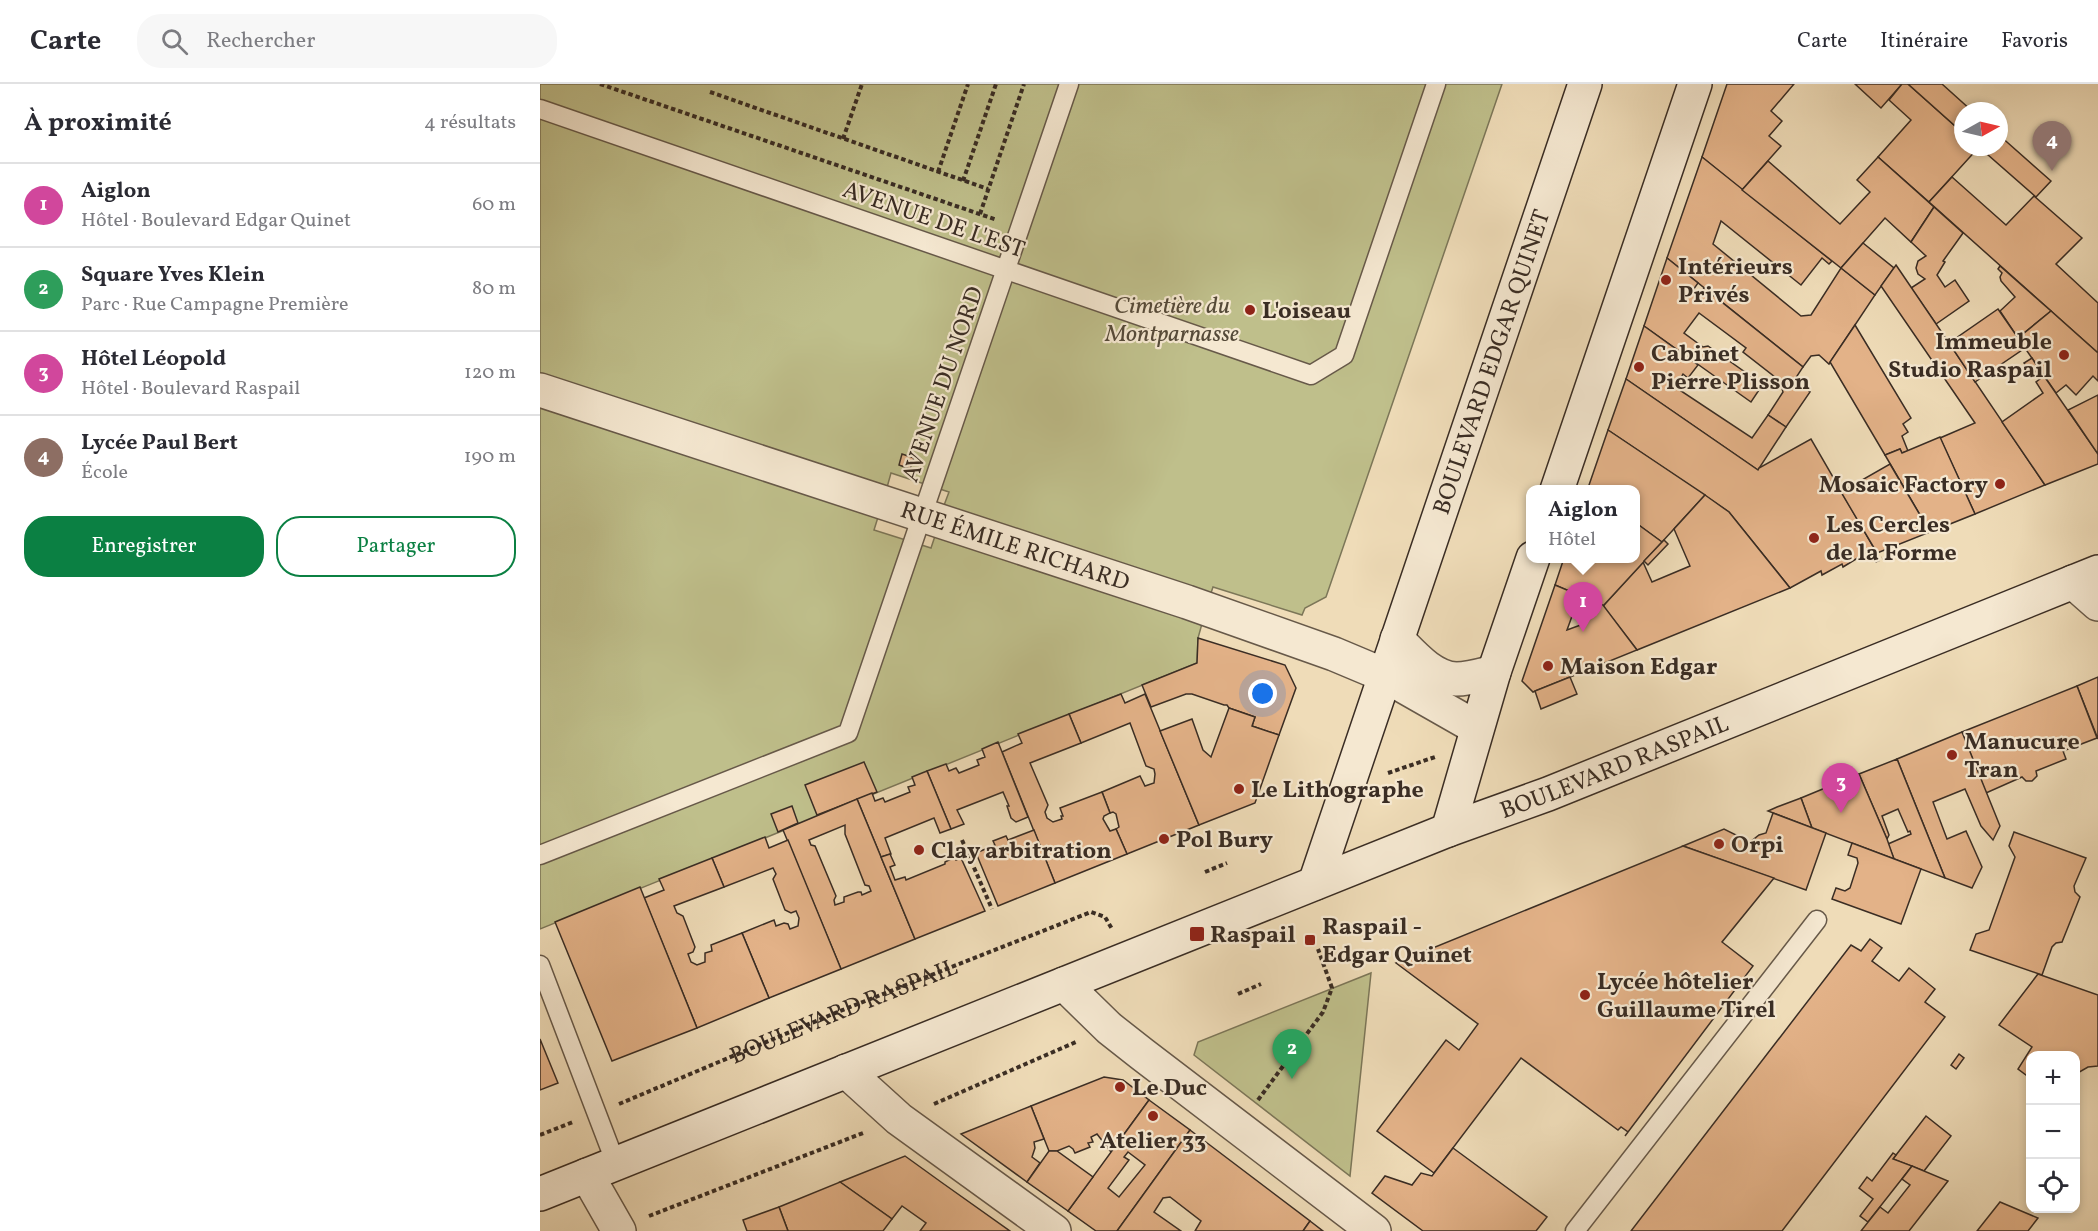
<!DOCTYPE html>
<html lang="fr">
<head>
<meta charset="utf-8">
<style>
  :root { --surface:#fff; --page:#f7f7f7; --text:#2b2b33; --muted:#7c7c81; --line:#e1e1e2; --accent:#0b8043 }
  body { margin:0; font-family:Vollkorn,serif; background:var(--page); color:var(--text) }
  .controls { position:absolute; right:18px; bottom:18px; display:grid; overflow:hidden; border-radius:12px; box-shadow:0 3px 9px #0003 }
  .controls button { width:54px; height:54px; display:grid; place-items:center; padding:0; border:0; border-bottom:2px solid var(--line); background:var(--surface); color:var(--text); font:30px sans-serif }
  .compass { position:absolute; left:1414px; top:18px; width:54px; height:54px; border-radius:50%; background:var(--surface); box-shadow:0 3px 9px #0003; rotate:82deg }
  .you { position:absolute; left:723px; top:610px; width:21px; height:21px; margin:-15px; border:4px solid #fff; border-radius:50%; background:#1a73e8; box-shadow:0 0 0 9px #1a73e833 }
  .badge { display:grid; place-items:center; width:39px; height:39px; border-radius:50%; background:var(--accent); color:#fff; font-size:20px; font-weight:700 }
  .pin { position:absolute; translate:-50% -50px; filter:drop-shadow(0 2px 3px #0008) }
  .pin::after { content:''; position:absolute; top:32px; width:21px; height:18px; background:inherit; clip-path:polygon(0 0,100% 0,50% 100%) }
  .popup { position:absolute; left:986px; top:401px; width:114px; height:78px; box-sizing:border-box; display:grid; place-content:center; border-radius:12px; background:var(--surface); filter:drop-shadow(0 2px 4px #0005); font-size:20px; white-space:nowrap; color:var(--muted) }
  .popup b { font-size:22px; color:var(--text) }
  .popup::after { content:''; position:absolute; left:50%; top:100%; margin-left:-12px; border:12px solid transparent; border-top-color:var(--surface) }
  .list { margin:0; padding:0; list-style:none }
  h2 { display:flex; justify-content:space-between; align-items:center; height:78px; margin:0; padding:0 24px; font-size:26px }
  h2 small { font-size:20px; font-weight:400; color:var(--muted) }
  .list li { display:grid; grid-template-columns:39px 1fr auto; gap:18px; align-items:center; box-sizing:border-box; height:84px; padding:0 24px; border-top:2px solid var(--line) }
  .list b { display:block; font-size:22px; white-space:nowrap }
  .list p { margin:0; font-size:20px; white-space:nowrap; color:var(--muted) }
  .list em { font-size:20px; font-style:normal; color:var(--muted) }
  .actions { display:flex; gap:12px; padding:18px 24px }
  .actions a { flex:1; padding:14px 0; border:2px solid var(--accent); border-radius:24px; text-align:center; font-size:21px; color:var(--accent) }
  .actions .main { background:var(--accent); color:#fff }
  .icon { flex:none; width:33px; height:33px; fill:none; stroke:currentColor; stroke-width:2; stroke-linecap:round; stroke-linejoin:round }
  .map { position:relative; flex:none; width:1558px; height:1147px; overflow:hidden }
  header { display:flex; align-items:center; gap:36px; box-sizing:border-box; height:84px; padding:0 30px; background:var(--surface); border-bottom:2px solid var(--line) }
  header strong { font-size:28px }
  nav { display:flex; gap:33px; margin-inline-start:auto; font-size:21px }
  .search { width:420px; height:54px; background:var(--page); display:flex; align-items:center; gap:15px; box-sizing:border-box; padding:0 21px; border-radius:24px; color:var(--muted); font-size:22px }
  main { display:flex }
  aside { flex:1; background:var(--surface) }
  .map>svg:first-child { display:block }
  .green { fill:#bfbf8b; stroke:#7c7658; stroke-width:1.5 }
  .building { fill:#e3b288; stroke:#3a2d24; stroke-width:1.5; fill-rule:evenodd }
  .lines { fill:none; stroke-linecap:round; stroke-linejoin:round }
  .lane-casing { stroke:#675949; stroke-width:21 }
  .street-casing { stroke:#675949; stroke-width:36 }
  .secondary-casing { stroke:#3a2d24; stroke-width:36 }
  .path { stroke:#3a2d24; stroke-width:4; stroke-dasharray:4.5 3; stroke-linecap:butt }
  .lane { stroke:#f5e8d1; stroke-width:18 }
  .street { stroke:#f5e8d1; stroke-width:33 }
  .secondary { stroke:#f5e8d1; stroke-width:33 }
  .poi-dot { fill:#8f2418; stroke:#f5e8d1; stroke-width:2 }
  .labels { text-anchor:middle; stroke-width:4.5; stroke-linejoin:round; paint-order:stroke }
  .street-label { font-size:24px; fill:#3a2d24; stroke:#f5e8d1 }
  .poi-label { font-size:24px; font-weight:bold; fill:#3a2d24; stroke:#f5e8d1; text-anchor:start }
  .park-label { font-size:24px; font-style:italic; fill:#554a39; stroke:#f5e8d1 }
</style>
</head>
<body>
<header>
<strong>Carte</strong>
<div class="search"><svg class="icon" aria-label="search" viewBox="0 0 24 24"><circle cx="10" cy="10" r="6"/><path d="M15 15l6 6"/></svg>Rechercher</div>
<nav><a>Carte</a><a>Itinéraire</a><a>Favoris</a></nav>
</header>
<main>
<aside>
<h2>À proximité<small>4 résultats</small></h2>
<ul class="list">
<li><span class="badge" style="background:#d1479c">1</span><div><b>Aiglon</b><p>Hôtel · Boulevard Edgar Quinet</p></div><em>60 m</em></li>
<li><span class="badge" style="background:#2e9e5b">2</span><div><b>Square Yves Klein</b><p>Parc · Rue Campagne Première</p></div><em>80 m</em></li>
<li><span class="badge" style="background:#d1479c">3</span><div><b>Hôtel Léopold</b><p>Hôtel · Boulevard Raspail</p></div><em>120 m</em></li>
<li><span class="badge" style="background:#8d6e63">4</span><div><b>Lycée Paul Bert</b><p>École</p></div><em>190 m</em></li>
</ul>
<div class="actions"><a class="main">Enregistrer</a><a>Partager</a></div>
</aside>
<div class="map">
<svg width="1558" height="1147" viewBox="0 0 1558 1147">
  <rect width="100%" height="100%" fill="#efdcb8"/>
  <filter id="stains"><feTurbulence type="fractalNoise" baseFrequency=".00333" numOctaves="4"/><feColorMatrix values="0 0 0 0 .2 0 0 0 0 .09 0 0 0 0 .02 0 0 0 .5 -.17"/></filter>
  <radialGradient id="worn" r=".72"><stop offset=".6" stop-color="#630" stop-opacity="0"/><stop offset="1" stop-color="#630" stop-opacity=".3"/></radialGradient>
  <g class="green">
    <polygon points="0,0 962,0 786,513 765,524 762,531 673,503 670,512 403,424 409,408 351,389 346,407 0,294"/>
    <polygon points="0,319 339,430 334,446 391,464 396,449 663,536 658,554 657,579 0,845"/>
    <polygon points="831,889 810,1092 654,971 658,958"/>
  </g>
  <g class="building">
    <polygon points="1187,0 1254,0 1231,27 1242,37 1229,52 1241,62 1202,106 1162,73"/>
    <polygon points="1315,0 1362,0 1341,24"/>
    <polygon points="1362,0 1368,0 1423,49 1423,63 1439,63 1389,118 1338,73 1371,36 1349,16"/>
    <polygon points="1368,0 1402,0 1432,27 1423,27 1423,49"/>
    <polygon points="1459,51 1511,97 1496,113 1439,63 1459,63"/>
    <polygon points="1162,73 1292,177 1289,180 1282,174 1261,201 1181,137 1173,160 1261,232 1271,231 1301,184 1335,211 1289,280 1279,271 1271,272 1263,283 1127,174"/>
    <polygon points="1338,73 1394,123 1371,158 1345,134 1301,184 1202,106 1228,77 1300,140 1330,108 1317,96"/>
    <polygon points="1412,93 1466,141 1494,112 1542,154 1516,180 1558,219 1558,269 1389,118"/>
    <polygon points="1394,123 1423,149 1403,177 1405,178 1397,191 1405,203 1415,196 1429,217 1396,240 1371,204 1385,195 1378,190 1376,184 1378,177 1386,172 1371,158"/>
    <polygon points="1323,159 1354,184 1335,211 1301,184"/>
    <polygon points="1127,174 1158,199 1153,206 1160,211 1164,204 1263,283 1255,295 1270,308 1246,343 1228,331 1243,308 1240,297 1203,268 1206,264 1159,229 1144,249 1163,263 1168,262 1219,298 1219,306 1211,318 1104,242"/>
    <polygon points="1356,181 1409,259 1505,401 1435,430 1400,354 1435,339 1341,202"/>
    <polygon points="1460,182 1511,227 1478,254 1460,227 1475,213 1461,197 1460,193 1462,189 1458,185"/>
    <polygon points="1458,225 1485,264 1435,298 1409,259"/>
    <polygon points="1511,227 1558,269 1558,297 1553,292 1536,311 1526,301 1516,309 1478,254"/>
    <polygon points="1315,241 1371,334 1363,340 1368,348 1362,352 1368,367 1362,369 1360,365 1345,371 1290,278"/>
    <polygon points="1104,242 1158,281 1148,294 1143,290 1135,303 1212,354 1228,331 1246,343 1218,386 1086,295"/>
    <polygon points="1492,274 1499,285 1492,290 1484,279"/>
    <polygon points="1504,292 1558,370 1558,380 1505,401 1462,338 1503,309 1496,298"/>
    <polygon points="1086,295 1218,386 1219,384 1271,355 1334,464 1303,483 1302,480 1282,491 1281,487 1250,504 1189,428 1068,346"/>
    <polygon points="1558,311 1558,370 1528,326"/>
    <polygon points="1068,346 1165,411 1122,458 1096,439 1096,406 1048,404"/>
    <polygon points="1400,353 1435,430 1390,448 1345,371 1360,365 1362,369"/>
    <polygon points="362,370 374,374 370,385 359,381"/>
    <polygon points="1350,380 1390,448 1337,469 1301,408"/>
    <polygon points="1165,411 1189,428 1250,504 1097,566 1063,522 1103,478 1112,498 1150,482 1134,445"/>
    <polygon points="1096,439 1122,458 1063,522 1015,501 1024,474 1096,474"/>
    <polygon points="1124,456 1128,460 1108,481 1104,477"/>
    <path d="M 1015,501 L 1063,521 L 1097,566 L 993,608 L 982,597 ZM 1035,524 L 1044,527 L 1042,531 L 1046,539 L 1027,546 Z"/>
    <polygon points="658,554 745,581 756,604 739,651 712,642 715,633 689,624 687,621 684,621 652,610 646,610 611,623 602,601 657,579"/>
    <polygon points="1030,593 1037,610 1001,625 995,607"/>
    <polygon points="1558,593 1558,655 1537,602"/>
    <polygon points="1537,602 1557,654 1523,667 1526,675 1496,687 1497,692 1492,697 1486,697 1482,693 1446,709 1422,648"/>
    <polygon points="581,610 585,619 605,610 659,741 587,770 576,745 579,743 576,730 573,728 570,729 562,708 600,692 605,702 614,699 615,690 614,685 606,682 590,639 541,659 529,630"/>
    <polygon points="689,624 715,633 712,642 739,651 715,719 659,741 620,647 652,635 663,666 671,673"/>
    <polygon points="529,630 541,659 490,679 508,721 505,728 507,734 513,738 522,735 521,732 523,732 520,724 562,708 570,729 564,732 563,735 570,747 576,745 587,770 515,799 462,668 482,659 478,650"/>
    <polygon points="1422,648 1460,742 1453,756 1441,742 1425,705 1393,718 1407,755 1426,747 1442,783 1432,804 1405,794 1357,675"/>
    <polygon points="458,658 488,733 476,738 471,734 467,722 469,722 463,708 417,726 424,740 411,745 387,687 406,680 409,687 416,684 419,689 439,681 437,676 445,673 442,665"/>
    <polygon points="1357,675 1405,794 1354,775 1348,760 1371,750 1370,747 1368,748 1358,725 1342,732 1349,751 1347,755 1319,690"/>
    <polygon points="324,678 337,708 277,731 265,701"/>
    <polygon points="387,687 411,745 400,749 394,734 345,754 351,770 341,773 317,715 332,709 335,717 343,714 345,718 370,708 368,703 375,701 372,693"/>
    <polygon points="1319,690 1347,755 1354,775 1272,744 1261,714"/>
    <polygon points="1261,714 1272,744 1228,727 1237,723"/>
    <path d="M 317,715 L 375,855 L 301,885 L 243,746 ZM 305,741 L 305,750 L 325,801 L 329,802 L 331,807 L 322,811 L 321,808 L 318,808 L 304,813 L 304,818 L 295,821 L 294,816 L 296,812 L 275,762 L 271,761 L 269,756 Z"/>
    <polygon points="252,722 258,739 238,748 231,730"/>
    <polygon points="1233,729 1286,749 1266,806 1143,762 1184,745 1210,758 1219,751 1226,749"/>
    <polygon points="494,746 515,799 458,822 436,769 455,761 453,757 466,752 468,756"/>
    <polygon points="1474,748 1546,774 1534,802 1535,808 1540,813 1522,858 1516,859 1512,863 1502,891 1430,866 1436,850 1449,846 1475,773 1469,762"/>
    <polygon points="225,753 229,764 248,756 301,885 229,914 202,849 234,836 236,842 244,839 248,840 250,845 258,842 259,834 256,827 251,829 245,826 233,795 236,790 233,784 184,803 172,774"/>
    <polygon points="1312,759 1381,785 1361,840 1292,815 1296,804 1305,807 1310,804 1318,779 1317,774 1308,771"/>
    <polygon points="1143,762 1234,794 1182,858 1213,882 1085,1052 1088,1048 1081,1043 1078,1046 981,974 894,1089 837,1047 906,956 919,966 938,940 856,879"/>
    <polygon points="350,770 355,781 350,783 355,796 365,793 366,796 405,780 405,778 415,773 416,776 421,774 445,827 375,855 341,773"/>
    <polygon points="172,774 184,803 134,822 137,829 143,832 155,863 153,868 148,870 151,878 157,881 165,878 165,869 172,867 171,861 202,849 229,914 157,944 104,814 124,806 119,795"/>
    <polygon points="100,803 157,944 72,977 15,838"/>
    <polygon points="1330,855 1342,864 1332,877 1359,897 1369,884 1395,905 1385,918 1405,933 1242,1147 1091,1147 1311,861 1321,867"/>
    <polygon points="1498,890 1558,911 1558,982 1548,983 1536,990 1536,972 1490,972 1490,994 1478,985 1492,963 1459,941"/>
    <polygon points="0,955 18,999 0,1006"/>
    <polygon points="1419,970 1424,974 1416,985 1411,981"/>
    <polygon points="564,993 583,996 609,1016 571,1068 557,1050 551,1053 553,1058 548,1059 550,1063 535,1069 533,1065 529,1062 517,1067 509,1067 491,1022"/>
    <path d="M 609,1016 L 650,1046 L 577,1147 L 556,1147 L 528,1127 ZM 588,1068 L 605,1081 L 579,1113 L 568,1104 L 589,1076 L 584,1073 Z"/>
    <polygon points="491,1022 504,1055 494,1058 495,1064 492,1073 500,1079 487,1098 421,1050"/>
    <polygon points="1386,1032 1411,1052 1384,1087 1353,1075"/>
    <polygon points="650,1046 770,1137 763,1147 655,1147 661,1137 630,1113 623,1114 614,1128 641,1147 577,1147"/>
    <polygon points="913,1064 1007,1133 996,1147 883,1147 832,1109 845,1092 872,1101 881,1089 892,1092"/>
    <polygon points="509,1067 517,1067 553,1093 528,1127 487,1098"/>
    <polygon points="1353,1069 1356,1071 1353,1075 1372,1082 1328,1138 1320,1132 1333,1115 1319,1104 1327,1093 1332,1097"/>
    <polygon points="365,1072 401,1098 470,1147 380,1147 386,1139 362,1122 352,1135 300,1098"/>
    <polygon points="1372,1082 1408,1097 1369,1147 1321,1147 1340,1123 1348,1129 1370,1101 1362,1095"/>
    <polygon points="300,1098 352,1135 343,1147 248,1147 239,1123"/>
    <polygon points="1460,1118 1498,1134 1488,1147 1437,1147"/>
    <polygon points="239,1123 248,1147 207,1147 203,1136"/>
    <polygon points="770,1137 783,1147 763,1147"/>
  </g>
  <g class="lines">
    <g class="lane-casing">
      <g id="lane">
        <polyline points="0,25 771,291 804,271 896,0"/>
        <polyline points="0,771 308,649 529,0"/>
        <polyline points="0,881 76,1080"/>
        <polyline points="1035,1147 1277,836"/>
      </g>
    </g>
    <g class="street-casing">
      <g id="street">
        <path id="s2" d="M 0,306 L 647,518 L 794,570 L 844,591 L 937,644"/>
        <polyline points="1533,498 1558,520"/>
        <path d="M 857,555 C 873,571 892,594 916,595 C 929,595 942,591 954,588"/>
        <polyline points="524,900 569,944 602,970 834,1147"/>
        <polyline points="306,987 359,1035 514,1147"/>
        <polyline points="47,1091 79,1147"/>
      </g>
    </g>
    <g class="secondary-casing">
      <g id="secondary">
        <polyline points="1017,406 1155,0"/>
        <polyline points="908,746 954,588 993,474"/>
        <path id="s3" d="M 775,799 L 1045,0"/>
        <path id="s4" d="M 0,1110 L 908,746 L 1008,710 L 1558,488"/>
      </g>
    </g>
    <g class="path">
      <polyline points="60,0 457,136"/>
      <polyline points="170,8 448,105"/>
      <polyline points="303,55 322,0"/>
      <polyline points="398,88 428,0"/>
      <polyline points="423,97 456,0"/>
      <polyline points="440,130 484,0"/>
      <polyline points="1335,477 1342,474"/>
      <polyline points="848,689 895,673"/>
      <polyline points="422,756 452,825"/>
      <polyline points="665,788 687,779"/>
      <polyline points="698,910 721,900"/>
      <polyline points="718,1016 783,928 792,904 778,865"/>
      <path id="s1" d="M 79,1020 L 300,927 L 551,828 L 565,833 L 572,845"/>
      <polyline points="394,1020 536,958"/>
      <polyline points="0,1051 33,1038"/>
      <polyline points="109,1132 323,1049"/>
    </g>
    <use href="#lane" class="lane"/>
    <use href="#street" class="street"/>
    <use href="#secondary" class="secondary"/>
  </g>
  <g class="poi-dot">
    <circle cx="1126" cy="196" r="6"/>
    <circle cx="710" cy="226" r="6"/>
    <circle cx="1524" cy="271" r="6"/>
    <circle cx="1099" cy="283" r="6"/>
    <circle cx="1460" cy="400" r="6"/>
    <circle cx="1274" cy="454" r="6"/>
    <circle cx="1008" cy="582" r="6"/>
    <circle cx="1412" cy="671" r="6"/>
    <circle cx="699" cy="705" r="6"/>
    <circle cx="624" cy="755" r="6"/>
    <circle cx="1179" cy="760" r="6"/>
    <circle cx="379" cy="766" r="6"/>
    <rect x="649" y="842" width="16" height="16" rx="3"/>
    <rect x="764" y="850" width="12" height="12" rx="3"/>
    <circle cx="1045" cy="911" r="6"/>
    <circle cx="580" cy="1003" r="6"/>
    <circle cx="613" cy="1032" r="6"/>
  </g>
  <g class="labels">
    <g class="street-label">
      <text transform="translate(394 135) rotate(19)" y="8">AVENUE DE L'EST</text>
      <text dy="8" stroke="none"><textPath href="#s3" startOffset="550">BOULEVARD EDGAR QUINET</textPath></text>
      <text transform="translate(402 300) rotate(-71)" y="8">AVENUE DU NORD</text>
      <text dy="8" stroke="none"><textPath href="#s2" startOffset="500">RUE ÉMILE RICHARD</textPath></text>
      <text dy="8" stroke="none"><textPath href="#s4" startOffset="1156">BOULEVARD RASPAIL</textPath></text>
      <text dy="8" stroke="none"><textPath href="#s1" startOffset="243">BOULEVARD RASPAIL</textPath></text>
    </g>
    <g class="poi-label">
      <text x="1138" y="190">Intérieurs<tspan x="1138" dy="28">Privés</tspan></text>
      <text x="722" y="234">L'oiseau</text>
      <text x="1512" y="265" text-anchor="end">Immeuble<tspan x="1512" dy="28">Studio Raspail</tspan></text>
      <text x="1111" y="277">Cabinet<tspan x="1111" dy="28">Pierre Plisson</tspan></text>
      <text x="1448" y="408" text-anchor="end">Mosaic Factory</text>
      <text x="1286" y="448">Les Cercles<tspan x="1286" dy="28">de la Forme</tspan></text>
      <text x="1020" y="590">Maison Edgar</text>
      <text x="1424" y="665">Manucure<tspan x="1424" dy="28">Tran</tspan></text>
      <text x="711" y="713">Le Lithographe</text>
      <text x="636" y="763">Pol Bury</text>
      <text x="1191" y="768">Orpi</text>
      <text x="391" y="774">Clay arbitration</text>
      <text x="782" y="850">Raspail -<tspan x="782" dy="28">Edgar Quinet</tspan></text>
      <text x="670" y="858">Raspail</text>
      <text x="1057" y="905">Lycée hôtelier<tspan x="1057" dy="28">Guillaume Tirel</tspan></text>
      <text x="592" y="1011">Le Duc</text>
      <text x="613" y="1064" text-anchor="middle">Atelier 33</text>
    </g>
    <g class="park-label">
      <text x="632" y="229">Cimetière du<tspan x="632" dy="28">Montparnasse</tspan></text>
    </g>
  </g>
  <rect width="100%" height="100%" filter="url(#stains)"/>
  <rect width="100%" height="100%" fill="url(#worn)"/>
</svg>
<div class="controls">
<button>+</button>
<button>−</button>
<button><svg class="icon" aria-label="locate" viewBox="0 0 24 24"><circle cx="12" cy="12" r="6"/><path d="M12 2v4M12 18v4M2 12h4M18 12h4"/></svg></button>
</div>
<svg class="compass" viewBox="-18 -18 36 36"><path d="M0-13l5 13h-10z" fill="#e53935"/><path d="M0 13l5-13h-10z" fill="#7c7c81"/></svg>
<div class="you"></div>
<div class="pin badge" style="left:1043px;top:548px;background:#d1479c">1</div>
<div class="popup"><b>Aiglon</b>Hôtel</div>
<div class="pin badge" style="left:752px;top:995px;background:#2e9e5b">2</div>
<div class="pin badge" style="left:1301px;top:729px;background:#d1479c">3</div>
<div class="pin badge" style="left:1512px;top:87px;background:#8d6e63">4</div>
</div>
</main>
</body>
</html>
